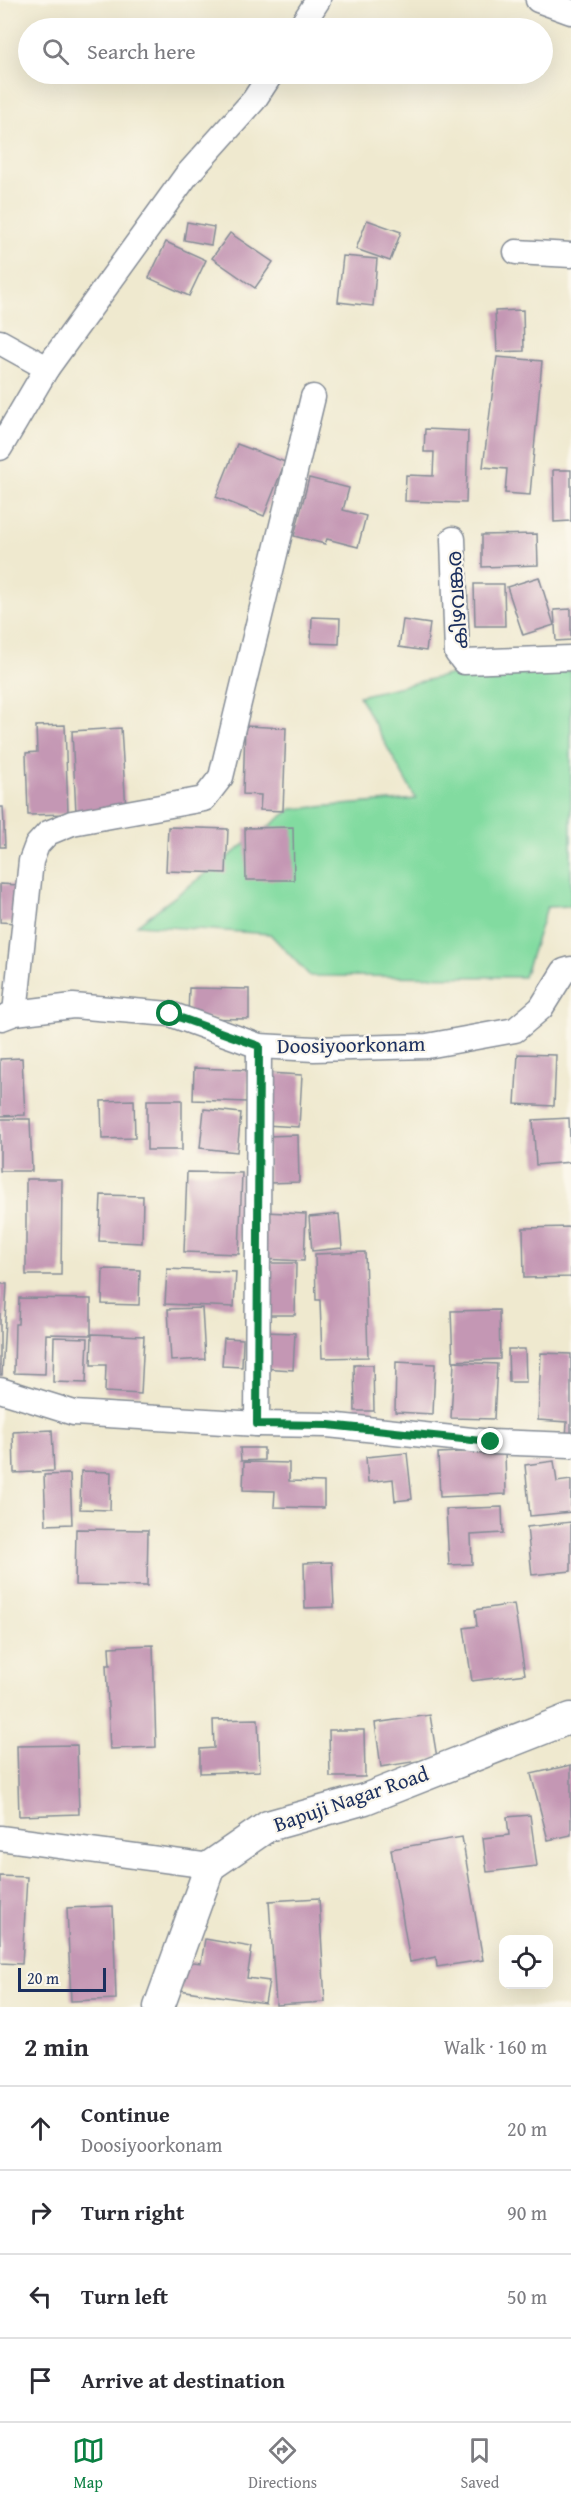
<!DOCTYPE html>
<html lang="en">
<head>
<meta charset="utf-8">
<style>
  :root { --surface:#fff; --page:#f7f7f7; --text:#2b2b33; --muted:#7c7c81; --line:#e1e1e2; --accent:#0b8043 }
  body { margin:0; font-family:"Gentium Book Plus","Noto Sans Malayalam",serif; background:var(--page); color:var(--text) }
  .controls { position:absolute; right:18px; bottom:18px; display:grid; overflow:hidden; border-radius:12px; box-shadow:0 6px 24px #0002 }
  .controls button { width:54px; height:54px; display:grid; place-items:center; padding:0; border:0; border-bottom:2px solid var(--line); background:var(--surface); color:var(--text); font:30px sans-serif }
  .scale { position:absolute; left:18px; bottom:15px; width:88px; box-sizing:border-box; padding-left:6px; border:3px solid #1b2f5e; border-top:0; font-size:16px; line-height:21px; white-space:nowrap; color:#1b2f5e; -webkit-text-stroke:4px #fbf7ec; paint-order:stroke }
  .stop { position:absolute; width:18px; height:18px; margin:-14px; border:4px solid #0b8043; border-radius:50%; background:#fff }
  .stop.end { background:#0b8043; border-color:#fff; box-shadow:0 2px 6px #0008 }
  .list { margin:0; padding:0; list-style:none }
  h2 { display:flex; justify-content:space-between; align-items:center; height:78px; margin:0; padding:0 24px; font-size:26px }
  h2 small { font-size:20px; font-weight:400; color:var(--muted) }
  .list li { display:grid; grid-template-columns:39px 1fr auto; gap:18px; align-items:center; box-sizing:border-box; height:84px; padding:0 24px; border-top:2px solid var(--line) }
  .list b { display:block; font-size:22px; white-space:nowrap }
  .list p { margin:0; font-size:20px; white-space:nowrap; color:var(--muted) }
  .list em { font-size:20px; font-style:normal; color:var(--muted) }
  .icon { flex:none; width:33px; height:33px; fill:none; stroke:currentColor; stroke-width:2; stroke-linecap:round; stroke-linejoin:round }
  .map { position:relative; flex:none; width:571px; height:2007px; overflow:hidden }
  .search { position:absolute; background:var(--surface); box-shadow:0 6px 24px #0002; left:18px; right:18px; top:18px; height:66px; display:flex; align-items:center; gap:15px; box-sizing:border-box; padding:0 21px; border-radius:33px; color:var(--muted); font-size:22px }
  .sheet { height:414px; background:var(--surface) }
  nav { display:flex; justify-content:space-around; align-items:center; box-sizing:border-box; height:84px; border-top:2px solid var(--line); background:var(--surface); font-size:16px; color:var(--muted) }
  nav a { display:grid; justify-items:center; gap:3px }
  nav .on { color:var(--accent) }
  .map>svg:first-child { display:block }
  .green { fill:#82dba0; stroke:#4e857f; stroke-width:1.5 }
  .building { fill:#c497b4 }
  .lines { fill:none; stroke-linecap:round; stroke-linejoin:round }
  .minor-casing { stroke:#858c96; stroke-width:27 }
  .tertiary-casing { stroke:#858c96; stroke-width:33 }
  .minor { stroke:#fff; stroke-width:24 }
  .tertiary { stroke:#fff; stroke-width:30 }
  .route { stroke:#0b8043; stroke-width:8 }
  .labels { text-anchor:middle; stroke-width:4.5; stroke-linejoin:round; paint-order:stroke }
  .street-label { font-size:21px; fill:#1b2f5e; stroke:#fbf7ec }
</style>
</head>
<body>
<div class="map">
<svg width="571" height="2007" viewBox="0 0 571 2007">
  <rect width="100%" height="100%" fill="#fbf7ec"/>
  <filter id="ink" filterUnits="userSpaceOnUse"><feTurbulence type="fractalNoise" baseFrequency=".0167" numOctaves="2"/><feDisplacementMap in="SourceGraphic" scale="12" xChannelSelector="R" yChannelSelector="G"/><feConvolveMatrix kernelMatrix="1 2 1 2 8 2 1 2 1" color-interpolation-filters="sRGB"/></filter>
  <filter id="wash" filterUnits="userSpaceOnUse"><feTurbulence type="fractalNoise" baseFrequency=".008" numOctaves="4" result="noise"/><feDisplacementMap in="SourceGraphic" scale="24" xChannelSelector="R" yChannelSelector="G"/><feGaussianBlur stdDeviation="1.35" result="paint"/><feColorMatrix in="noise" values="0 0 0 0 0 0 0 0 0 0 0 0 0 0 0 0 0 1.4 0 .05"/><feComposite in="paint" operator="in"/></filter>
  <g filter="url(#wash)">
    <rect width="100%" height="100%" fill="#efe9cf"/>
    <polygon class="green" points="571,671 571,906 547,907 524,977 310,976 270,934 137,925 292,809 416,799 359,696 461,672"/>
    <g id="blocks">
      <g class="building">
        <polygon points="367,220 401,232 390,261 356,249"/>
        <polygon points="187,222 214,227 211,245 184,240"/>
        <polygon points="230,233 273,262 255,288 212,258"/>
        <polygon points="166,242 206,260 189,296 149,278"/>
        <polygon points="343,256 377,259 373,306 338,302"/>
        <polygon points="523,310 524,351 497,352 495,311"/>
        <polygon points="497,357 542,361 530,495 505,493 507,469 483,467"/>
        <polygon points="425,429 468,431 466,503 405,501 406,475 433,476 434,452 424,452"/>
        <polygon points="237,444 285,462 264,516 216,497"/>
        <polygon points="553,470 571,470 571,521 554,522"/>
        <polygon points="309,478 349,488 343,510 366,516 358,547 327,539 325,544 294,536"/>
        <polygon points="537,534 538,565 482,567 482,535"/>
        <polygon points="539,577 554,625 523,635 507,587"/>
        <polygon points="474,584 504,584 505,626 475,626"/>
        <polygon points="571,609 571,640 556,641 554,610"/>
        <polygon points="312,617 340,618 339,644 311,643"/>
        <polygon points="403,620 430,624 426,651 399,647"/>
        <polygon points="65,725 68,814 28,815 26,753 37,752 36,726"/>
        <polygon points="245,726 286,728 283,811 260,810 261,795 243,794"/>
        <polygon points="121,728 126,810 76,813 72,731"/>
        <polygon points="0,807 3,807 5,847 0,847"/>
        <polygon points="168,827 228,829 226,873 166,871"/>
        <polygon points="293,827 294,880 246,880 245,828"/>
        <polygon points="0,884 18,885 16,923 0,922"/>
        <polygon points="189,988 249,989 249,1019 188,1018"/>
        <polygon points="518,1054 556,1055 554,1106 515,1104"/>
        <polygon points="22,1058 25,1115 0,1116 0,1059"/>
        <polygon points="194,1068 248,1070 247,1102 193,1100"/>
        <polygon points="267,1073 302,1075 299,1127 265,1125"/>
        <polygon points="134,1100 135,1138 102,1139 101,1101"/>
        <rect x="147" y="1100" width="35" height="50"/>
        <polygon points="204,1109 241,1113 237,1152 200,1148"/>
        <polygon points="569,1118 571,1162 536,1165 533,1120"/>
        <polygon points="0,1119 30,1119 32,1171 0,1171"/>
        <polygon points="298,1135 299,1182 268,1183 267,1136"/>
        <polygon points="187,1172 242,1173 239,1254 184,1252"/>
        <polygon points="26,1179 62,1179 61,1275 26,1275"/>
        <polygon points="101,1195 143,1196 142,1243 99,1241"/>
        <polygon points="264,1212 306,1214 304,1261 262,1259"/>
        <polygon points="339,1214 342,1248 312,1251 309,1217"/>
        <polygon points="571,1227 571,1277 524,1278 523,1228"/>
        <polygon points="365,1252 368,1357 322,1358 320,1300 316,1300 315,1254"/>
        <polygon points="262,1263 296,1263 295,1315 261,1315"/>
        <polygon points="103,1269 140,1270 139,1305 102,1304"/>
        <polygon points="167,1269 236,1272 234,1307 165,1304"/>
        <polygon points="0,1284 7,1284 2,1375 0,1375"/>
        <polygon points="19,1298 91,1299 91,1335 46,1334 45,1374 14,1373 15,1324 18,1324"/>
        <polygon points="202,1308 205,1359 171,1361 168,1309"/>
        <polygon points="499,1310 500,1359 453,1361 451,1311"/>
        <polygon points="263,1332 295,1333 293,1370 261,1368"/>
        <polygon points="92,1334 144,1336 141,1394 105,1392 106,1365 91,1365"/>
        <polygon points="54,1337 88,1338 86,1383 53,1382"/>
        <polygon points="224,1338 243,1339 242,1367 222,1366"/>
        <polygon points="508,1349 525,1349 526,1382 509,1382"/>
        <polygon points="541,1353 571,1354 571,1438 566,1438 567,1422 538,1420"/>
        <polygon points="396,1362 435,1364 433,1414 395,1412"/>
        <polygon points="454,1362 497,1364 494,1419 451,1418"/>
        <polygon points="354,1365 373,1365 374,1411 355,1411"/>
        <polygon points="52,1430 54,1471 14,1473 13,1432"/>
        <polygon points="240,1448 264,1448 264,1460 241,1461"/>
        <polygon points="505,1450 506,1494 440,1497 438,1453"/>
        <polygon points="407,1453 412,1499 395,1501 393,1479 368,1482 366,1457"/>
        <polygon points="554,1461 557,1482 571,1480 571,1512 530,1516 525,1465"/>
        <polygon points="244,1462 289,1463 289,1481 324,1482 324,1508 274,1507 275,1491 243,1490"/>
        <polygon points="81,1471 111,1472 110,1510 80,1509"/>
        <polygon points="70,1474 72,1524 46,1525 44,1475"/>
        <polygon points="502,1507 503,1533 471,1535 472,1564 449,1565 446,1509"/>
        <polygon points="571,1522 571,1571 532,1575 527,1527"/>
        <polygon points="76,1529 148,1530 147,1586 75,1585"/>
        <polygon points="332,1562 334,1607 305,1608 304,1563"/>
        <polygon points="514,1604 525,1674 472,1681 464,1628 477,1626 475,1610"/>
        <polygon points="153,1645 156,1747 110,1749 106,1665 110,1665 109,1647"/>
        <polygon points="430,1715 437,1758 381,1767 375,1723"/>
        <polygon points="258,1719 260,1771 200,1773 200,1749 214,1748 213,1720"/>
        <polygon points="329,1730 364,1730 365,1777 330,1777"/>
        <polygon points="77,1745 79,1814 19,1816 17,1746"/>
        <polygon points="571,1765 571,1835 548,1840 531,1774"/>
        <polygon points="530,1815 537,1866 487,1872 483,1838 509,1835 507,1817"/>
        <polygon points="462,1837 483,1960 437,1967 436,1957 410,1962 391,1849"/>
        <polygon points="0,1876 27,1877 22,1964 0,1963"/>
        <polygon points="319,1898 325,2002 276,2005 269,1901"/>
        <polygon points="113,1906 116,1999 71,2001 67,1908"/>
        <polygon points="205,1939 252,1947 247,1978 269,1981 265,2003 180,1990 185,1961 201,1963"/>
      </g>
    </g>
  </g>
  <g filter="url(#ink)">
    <use href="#blocks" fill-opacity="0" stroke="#858c96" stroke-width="1.5"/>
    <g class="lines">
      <g class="minor-casing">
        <g id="minor">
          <polyline points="538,0 571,12"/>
          <polyline points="300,28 318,0"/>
          <polyline points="516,252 571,255"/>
          <polyline points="0,342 47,368"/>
          <polyline points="0,448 47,368 186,176 254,100 271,74"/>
          <polyline points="453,539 457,653 464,662 571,658"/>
          <polyline points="15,1013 31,861 37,845 48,833 72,823 204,799 221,777 313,397"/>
          <polyline points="2,1018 15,1013 73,1006 170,1014 259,1046 314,1049 427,1046 515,1030 541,1008 564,971 571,969"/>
          <polyline points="0,1390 74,1413 257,1424 328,1425 491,1442 571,1445"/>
          <polyline points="257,1424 259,1046"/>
          <polyline points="0,1838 210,1866"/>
        </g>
      </g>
      <g class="tertiary-casing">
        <polyline id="tertiary" points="159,2007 210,1866 268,1826 365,1799 571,1718"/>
      </g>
      <use href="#minor" class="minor"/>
      <use href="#tertiary" class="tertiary"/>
    </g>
  </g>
  <g class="lines" filter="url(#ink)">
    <polyline class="route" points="170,1014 259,1046 257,1424 328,1425 491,1442"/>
  </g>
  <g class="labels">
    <g class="street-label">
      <text transform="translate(457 600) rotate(-94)" y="7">കിഴവങ്കര</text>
      <text transform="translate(351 1045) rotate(-1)" y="7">Doosiyoorkonam</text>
      <text transform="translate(351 1799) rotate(-19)" y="7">Bapuji Nagar Road</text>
    </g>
  </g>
</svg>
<div class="controls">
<button><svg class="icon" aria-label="locate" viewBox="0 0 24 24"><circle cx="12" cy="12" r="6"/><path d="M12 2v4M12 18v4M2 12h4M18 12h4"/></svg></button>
</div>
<div class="scale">20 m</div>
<div class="stop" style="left:170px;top:1014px"></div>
<div class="stop end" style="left:491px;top:1442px"></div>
<div class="search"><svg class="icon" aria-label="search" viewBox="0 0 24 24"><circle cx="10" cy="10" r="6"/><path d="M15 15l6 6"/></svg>Search here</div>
</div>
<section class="sheet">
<h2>2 min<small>Walk · 160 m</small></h2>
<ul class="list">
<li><svg class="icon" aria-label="ahead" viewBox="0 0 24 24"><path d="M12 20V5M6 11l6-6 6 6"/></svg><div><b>Continue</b><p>Doosiyoorkonam</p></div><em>20 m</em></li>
<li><svg class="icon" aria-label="right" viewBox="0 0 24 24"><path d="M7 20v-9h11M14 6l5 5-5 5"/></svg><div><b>Turn right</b></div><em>90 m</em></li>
<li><svg class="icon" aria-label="left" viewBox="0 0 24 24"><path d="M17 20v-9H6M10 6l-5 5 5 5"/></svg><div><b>Turn left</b></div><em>50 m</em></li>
<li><svg class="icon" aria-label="arrive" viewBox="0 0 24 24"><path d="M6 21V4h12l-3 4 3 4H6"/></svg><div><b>Arrive at destination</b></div></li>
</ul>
</section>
<nav>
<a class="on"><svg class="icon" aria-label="map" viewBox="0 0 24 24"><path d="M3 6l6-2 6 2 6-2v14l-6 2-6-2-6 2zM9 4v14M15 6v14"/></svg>Map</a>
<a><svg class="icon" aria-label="directions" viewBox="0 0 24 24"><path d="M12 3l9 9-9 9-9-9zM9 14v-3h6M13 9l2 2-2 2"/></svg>Directions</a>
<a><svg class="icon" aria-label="saved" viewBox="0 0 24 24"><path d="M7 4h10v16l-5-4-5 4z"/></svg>Saved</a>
</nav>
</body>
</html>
